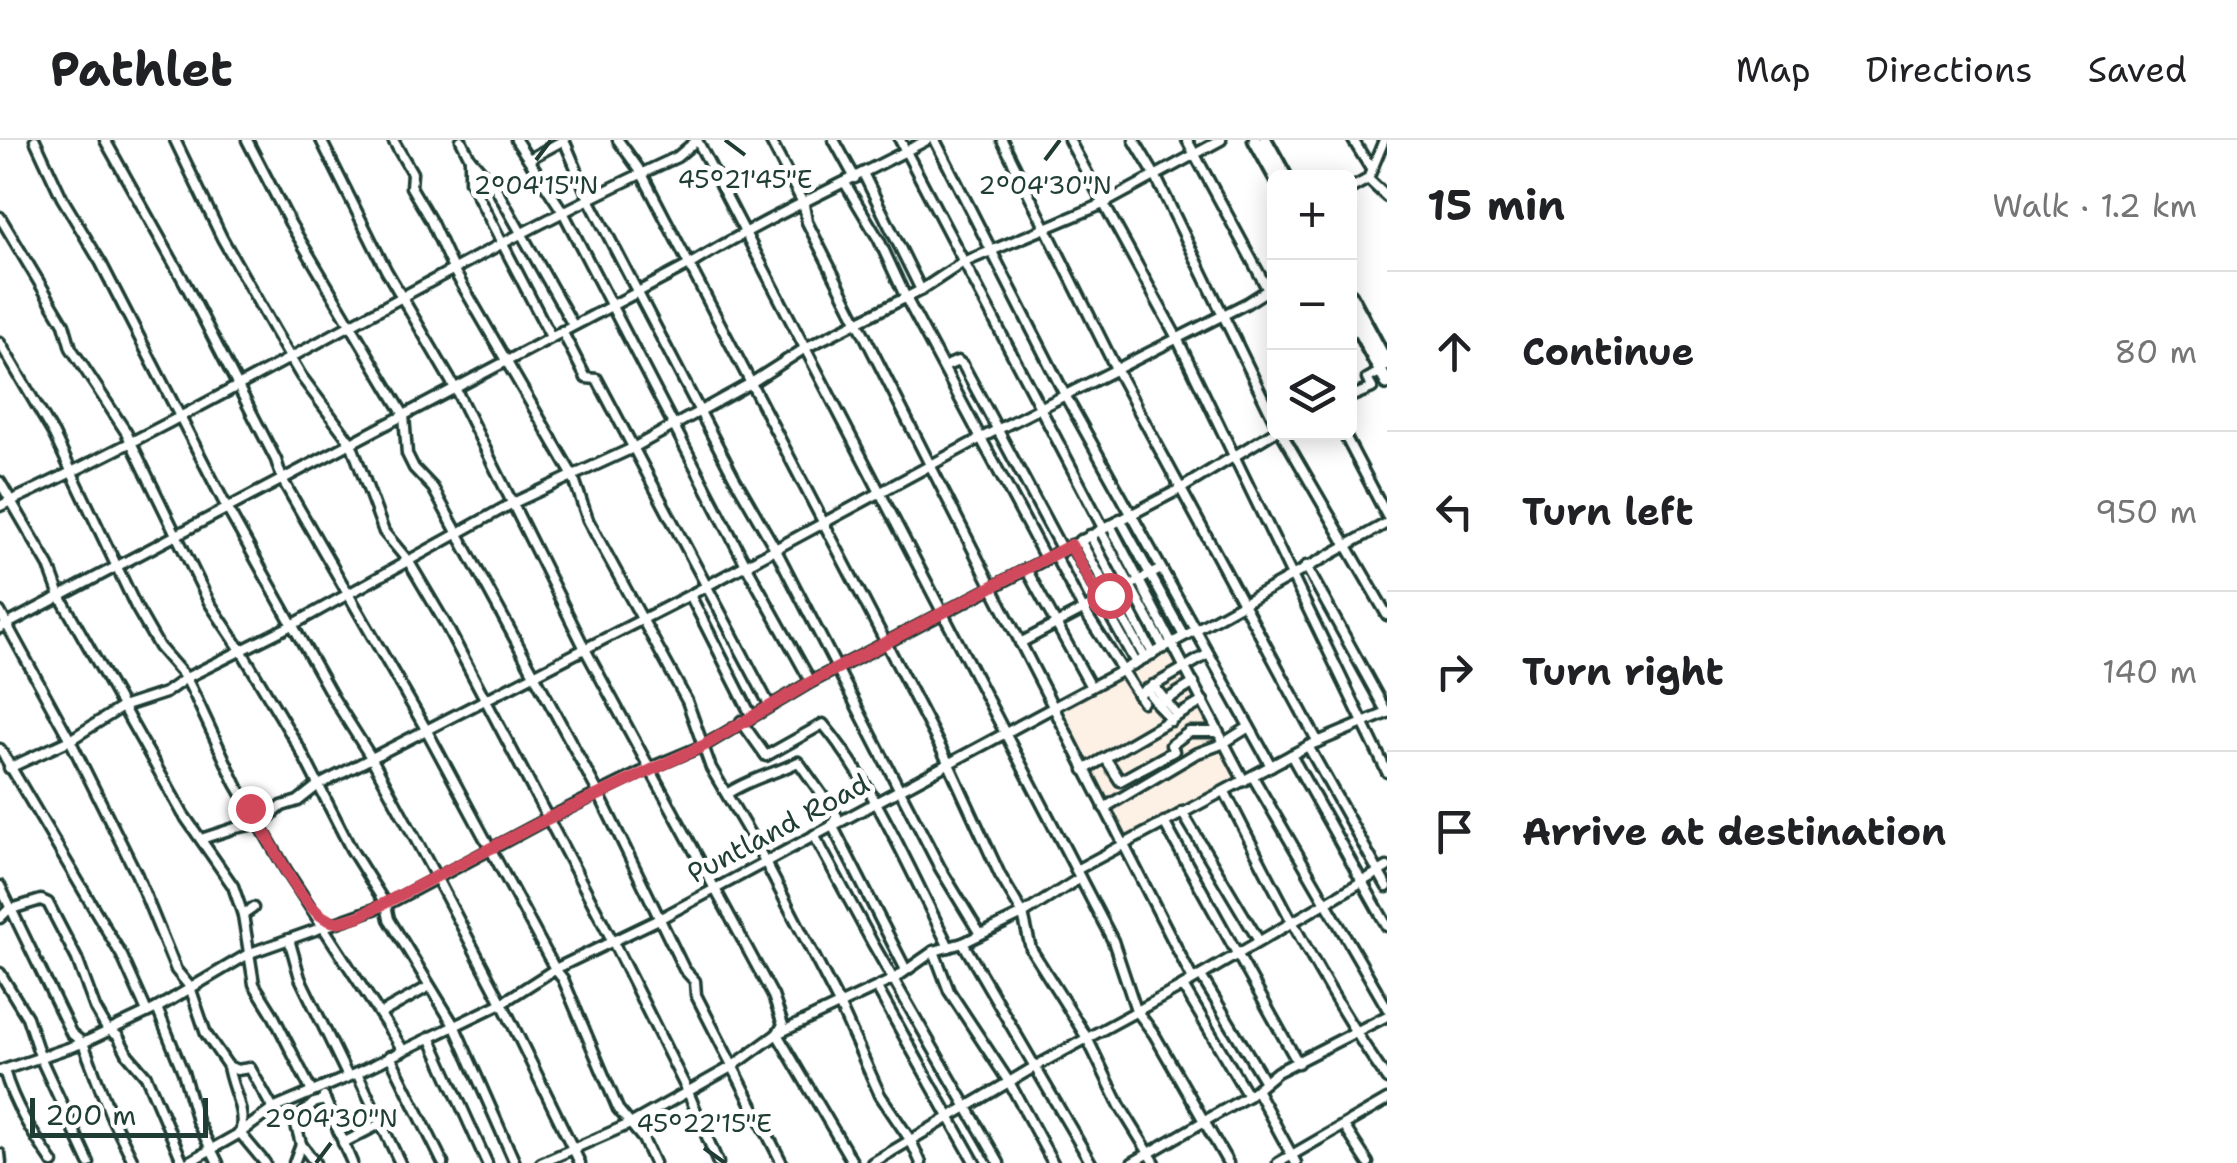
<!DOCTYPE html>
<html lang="en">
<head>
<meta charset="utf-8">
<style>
  :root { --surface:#fff; --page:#f6f6f6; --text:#202124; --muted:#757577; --line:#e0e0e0 }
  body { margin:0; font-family:"Shantell Sans",sans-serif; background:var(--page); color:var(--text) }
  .controls { position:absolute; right:30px; top:30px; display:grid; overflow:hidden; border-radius:15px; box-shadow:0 5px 25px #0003 }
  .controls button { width:90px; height:90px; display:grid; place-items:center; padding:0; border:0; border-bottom:2px solid var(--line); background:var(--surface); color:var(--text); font:50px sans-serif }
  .scale { position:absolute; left:30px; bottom:25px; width:178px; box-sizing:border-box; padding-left:10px; border:5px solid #1f3d34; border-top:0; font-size:28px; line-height:35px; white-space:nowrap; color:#1f3d34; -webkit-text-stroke:8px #fff; paint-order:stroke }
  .stop { position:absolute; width:30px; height:30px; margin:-22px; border:8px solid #d1495b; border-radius:50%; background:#fff }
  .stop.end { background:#d1495b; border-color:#fff; box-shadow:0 2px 10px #0008 }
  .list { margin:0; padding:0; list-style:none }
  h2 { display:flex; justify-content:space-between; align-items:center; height:130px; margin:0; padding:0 40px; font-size:42px }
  h2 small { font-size:32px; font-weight:400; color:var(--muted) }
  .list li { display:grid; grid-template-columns:65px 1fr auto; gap:30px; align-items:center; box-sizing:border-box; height:160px; padding:0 40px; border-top:2px solid var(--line) }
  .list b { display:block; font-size:38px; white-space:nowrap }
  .list em { font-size:32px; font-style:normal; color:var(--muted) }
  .icon { flex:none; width:55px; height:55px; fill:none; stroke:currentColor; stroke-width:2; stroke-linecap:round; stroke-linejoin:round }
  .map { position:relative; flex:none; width:1387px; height:1023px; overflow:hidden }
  header { display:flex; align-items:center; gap:60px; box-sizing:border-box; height:140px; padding:0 50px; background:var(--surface); border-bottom:2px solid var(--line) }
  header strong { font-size:48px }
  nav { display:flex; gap:55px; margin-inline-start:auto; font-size:35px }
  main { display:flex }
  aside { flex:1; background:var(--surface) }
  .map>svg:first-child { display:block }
  .built { fill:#fdf0e5 }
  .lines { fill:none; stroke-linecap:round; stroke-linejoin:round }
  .minor-casing { stroke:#1f3d34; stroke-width:15 }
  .highway-casing { stroke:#1f3d34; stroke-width:19 }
  .minor { stroke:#fff; stroke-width:8 }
  .highway { stroke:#fff; stroke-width:11 }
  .route { stroke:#d1495b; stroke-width:12 }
  .ticks { fill:none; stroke:#1f3d34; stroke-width:4 }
  .labels { text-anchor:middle; stroke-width:10; stroke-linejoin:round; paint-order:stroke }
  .street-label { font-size:28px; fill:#1f3d34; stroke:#fff }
  .ticks-label { font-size:25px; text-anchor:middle; fill:#1f3d34; stroke:#fff; stroke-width:10; stroke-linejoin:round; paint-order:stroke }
</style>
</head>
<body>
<header>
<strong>Pathlet</strong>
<nav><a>Map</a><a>Directions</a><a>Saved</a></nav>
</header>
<main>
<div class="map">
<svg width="1387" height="1023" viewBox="0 0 1387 1023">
  <rect width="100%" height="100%" fill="#fff"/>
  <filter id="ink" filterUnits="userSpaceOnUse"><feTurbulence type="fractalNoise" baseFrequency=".01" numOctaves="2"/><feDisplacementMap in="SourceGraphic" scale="20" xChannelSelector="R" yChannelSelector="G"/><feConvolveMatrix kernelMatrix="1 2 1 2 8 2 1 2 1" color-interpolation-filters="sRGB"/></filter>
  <g filter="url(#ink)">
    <polygon class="built" points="1171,508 1240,640 1125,700 1056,567"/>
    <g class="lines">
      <g class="minor-casing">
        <g id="minor">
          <polyline points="35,0 62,58 101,123 227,368 334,559 372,619 436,737 502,863 580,1023"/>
          <polyline points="105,0 186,145 276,320 282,339 427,591 555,829 563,839 618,969 643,999 654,1023"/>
          <polyline points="175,0 222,98 274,190 301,236 351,303 384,392 409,422 445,483 612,800 688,952 718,1023"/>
          <polyline points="247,0 290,83 404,275 407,314 414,328 433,348 599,654 684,829 695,841 696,855 782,1023"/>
          <polyline points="321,0 386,130 455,248 585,509 773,856 783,885 777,894 853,1023"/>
          <polyline points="393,0 412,33 411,47 431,81 453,129 573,336 588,380 687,561 711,628 758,708 839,864 880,955 911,1001 921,1023"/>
          <polyline points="461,0 470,18 470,41 551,197"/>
          <polyline points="516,0 563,72 746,425 811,542"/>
          <polyline points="564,0 589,59 734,337 776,410 940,728 980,794"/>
          <polyline points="618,0 641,32 948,622 1000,735 1023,774 1031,809 1087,898 1120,966 1155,1023"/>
          <path d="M 770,0 L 804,65 L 807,82 C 934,335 1063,586 1192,838"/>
          <polyline points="834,0 855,38"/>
          <polyline points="900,0 1103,388"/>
          <polyline points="935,0 1065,255 1271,626"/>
          <polyline points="1002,0 1116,229 1318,602"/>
          <polyline points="1069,0 1177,198 1387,632"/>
          <polyline points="1134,0 1156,37 1274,280"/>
          <polyline points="1187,0 1268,150"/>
          <polyline points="1353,0 1371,29"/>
          <polyline points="470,18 494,45 573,185"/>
          <polyline points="529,19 564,0"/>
          <polyline points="863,33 921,150"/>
          <polyline points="1368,39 1384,0"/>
          <polyline points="845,43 879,100 906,158 1045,418"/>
          <polyline points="1350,49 1368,39 1387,57"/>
          <polyline points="0,77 64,184 71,208 126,292 209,462 241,510 301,611 351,709 386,765 389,779 455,887 515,1023"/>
          <polyline points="562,191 586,238 597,239 770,566"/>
          <polyline points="0,203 54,295 136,467 159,507 186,538 196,558 236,644 286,730 403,910"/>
          <polyline points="944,227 958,221 963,225 1062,410"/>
          <polyline points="1350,257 1372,248 1367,239 1381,231"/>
          <polyline points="1281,292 1387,475"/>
          <polyline points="1343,292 1387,376"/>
          <polyline points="0,342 49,426 60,456 183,674 233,746 243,775"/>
          <path d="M 0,366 C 231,260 446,123 677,17 L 697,0 L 1113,801 L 1136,870 L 1154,894 L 1228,1023"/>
          <polyline points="1120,379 1184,496"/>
          <polyline points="1110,385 1244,641"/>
          <polyline points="1100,390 1164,508"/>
          <polyline points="1090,395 1153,514"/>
          <polyline points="1080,400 1145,518"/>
          <polyline points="1071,405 1136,523"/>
          <polyline points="1054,414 1083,469 1143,562"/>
          <polyline points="1306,426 1387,573"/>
          <polyline points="1026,429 1091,547"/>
          <polyline points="690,455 751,575"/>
          <polyline points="0,472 70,600 137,735 176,830 190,847 206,894 228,926 237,930 250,928 273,969"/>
          <path d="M 0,488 L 689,125 C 765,78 848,42 927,0"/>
          <polyline points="1020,503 1161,429"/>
          <polyline points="1153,545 1177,575"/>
          <polyline points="1146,549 1171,581"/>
          <polyline points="1138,555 1208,514"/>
          <polyline points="1158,565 1194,543"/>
          <path d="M 741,581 L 766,616 L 823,584 C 875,646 912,735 949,807"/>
          <polyline points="1308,606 1387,747"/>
          <polyline points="0,609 122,816 147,872"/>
          <polyline points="1291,615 1387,786"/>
          <polyline points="1106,619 1120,641 1174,611 1171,605 1189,592 1217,592"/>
          <polyline points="9,628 70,600 122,567 165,553 186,538 294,484 511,364 633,308 751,243 807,207 921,150 962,123 1103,64 1221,0"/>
          <polyline points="1084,630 1203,561"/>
          <polyline points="1253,637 1387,868"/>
          <path d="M 1225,652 C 1275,750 1324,849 1387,939"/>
          <path d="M 727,654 C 749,639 774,634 798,622 L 800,624 L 837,676 L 832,685 L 905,828"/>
          <polyline points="1104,668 1195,614 1222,604 1249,587"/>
          <polyline points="1182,672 1259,801"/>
          <polyline points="1164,682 1298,923"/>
          <polyline points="814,695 873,804 999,1023"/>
          <polyline points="201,699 235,688 262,683 282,666 298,661 317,646 690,455 981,298 1247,163 1274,146"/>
          <polyline points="1076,730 1308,606 1387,573"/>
          <polyline points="0,746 71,893 83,903 111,976 134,1023"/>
          <polyline points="253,768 243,775 254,844 272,873 312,952"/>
          <polyline points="0,778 8,770 41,760 48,763 77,819 95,868 107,889 118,896 128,915 146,936 183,1023"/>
          <polyline points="289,799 300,838 348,937"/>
          <polyline points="963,803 1091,1023"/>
          <polyline points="934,811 949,851 1009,942 1053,1023"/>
          <polyline points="0,833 27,877 41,919 89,1023"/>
          <polyline points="1201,836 1265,942"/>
          <polyline points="1183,846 1248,956"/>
          <polyline points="877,848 975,1023"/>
          <polyline points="157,868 183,932 197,981 218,1023"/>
          <polyline points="380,874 428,847"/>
          <polyline points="430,897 487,1023"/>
          <polyline points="390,916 443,1023"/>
          <path d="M 228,926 C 231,948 247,972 240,993 L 265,1023"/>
          <path d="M 4,930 C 14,966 33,994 53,1023"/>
          <polyline points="0,931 83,903 157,868 250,813 386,765 547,679 650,628 705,605 811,542 1182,348 1274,292"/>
          <polyline points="357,933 400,1023"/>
          <polyline points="1257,951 1296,1023"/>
          <polyline points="324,957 352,1023"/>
          <polyline points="1344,986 1368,1023"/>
          <polyline points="343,1003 380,984"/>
          <polyline points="301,1004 315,1023"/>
          <polyline points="0,1014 1,1023"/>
          <polyline points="187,1023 240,993 273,969 357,933 502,863 555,829 659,779 1136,523 1387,383"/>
          <polyline points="294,1023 301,1004 295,981 314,963 325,960"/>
          <polyline points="541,1023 632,983 733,926 777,894 894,839 934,811 963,803 1023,774 1080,738"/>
          <polyline points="872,1023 1036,926 1183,846 1387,727"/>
          <polyline points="1132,1023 1248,956 1277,932 1387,876"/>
          <polyline points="1278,1023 1387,960"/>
        </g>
      </g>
      <g class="highway-casing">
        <g id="highway">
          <polyline points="1255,0 1276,38"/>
          <polyline points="1265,0 1286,38"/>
          <polyline points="1350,155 1387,224"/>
          <polyline points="1350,174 1387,243"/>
        </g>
      </g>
      <use href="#minor" class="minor"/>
      <use href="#highway" class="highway"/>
    </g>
  </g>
  <g class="lines" filter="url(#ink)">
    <path class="route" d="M 250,668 C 270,694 301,778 336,782 C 343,782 354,778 360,776 L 547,679 L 705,605 L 811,542 L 1071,405 L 1099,460 L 1109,455"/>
  </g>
  <path class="ticks" d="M 725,0 L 745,15M 536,20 L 551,0M 1045,20 L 1060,0M 704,1008 L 725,1023M 316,1023 L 331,1003"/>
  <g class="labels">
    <g class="street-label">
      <text transform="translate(778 688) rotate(-28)" y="10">Puntland Road</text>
    </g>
  </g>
  <g class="ticks-label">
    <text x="745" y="48">45°21'45"E</text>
    <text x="536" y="54">2°04'15"N</text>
    <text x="1045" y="54">2°04'30"N</text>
    <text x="331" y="987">2°04'30"N</text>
    <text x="704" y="992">45°22'15"E</text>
  </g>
</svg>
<div class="controls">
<button>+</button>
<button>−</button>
<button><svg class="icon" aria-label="layers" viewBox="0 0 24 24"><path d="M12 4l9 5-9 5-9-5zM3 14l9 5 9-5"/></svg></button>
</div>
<div class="scale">200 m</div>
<div class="stop" style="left:1109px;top:455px"></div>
<div class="stop end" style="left:250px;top:668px"></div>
</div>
<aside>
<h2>15 min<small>Walk · 1.2 km</small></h2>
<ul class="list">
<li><svg class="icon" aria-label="ahead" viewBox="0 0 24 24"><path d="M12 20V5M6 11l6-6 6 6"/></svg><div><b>Continue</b></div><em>80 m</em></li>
<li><svg class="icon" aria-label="left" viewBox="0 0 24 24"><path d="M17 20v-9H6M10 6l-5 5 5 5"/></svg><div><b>Turn left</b></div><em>950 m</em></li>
<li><svg class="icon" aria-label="right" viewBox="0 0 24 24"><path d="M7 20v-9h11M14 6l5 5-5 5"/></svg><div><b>Turn right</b></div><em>140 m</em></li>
<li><svg class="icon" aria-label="arrive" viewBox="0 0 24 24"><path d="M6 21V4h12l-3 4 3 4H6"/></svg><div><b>Arrive at destination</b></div></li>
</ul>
</aside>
</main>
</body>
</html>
